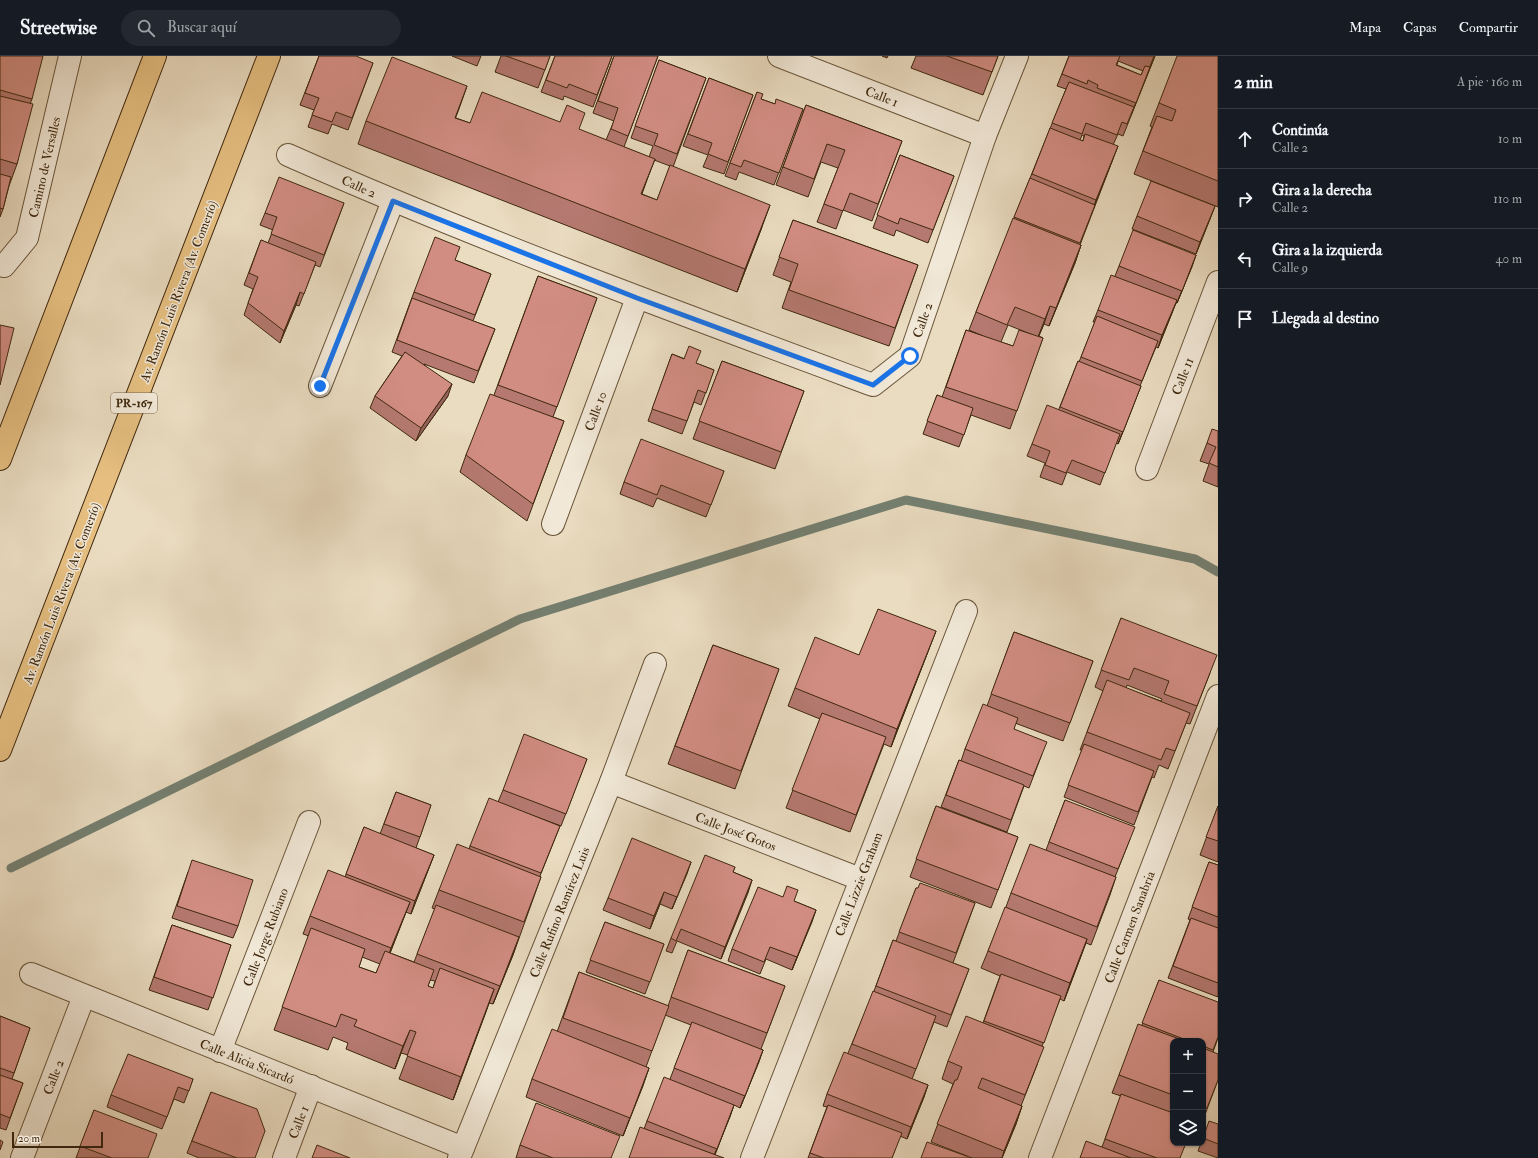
<!DOCTYPE html>
<html lang="es">
<head>
<meta charset="utf-8">
<style>
  :root { --surface:#171b24; --page:#242831; --text:#f1f3f6; --muted:#9ea1a6; --line:#363941 }
  body { margin:0; font-family:"IM FELL Double Pica",serif; background:var(--page); color:var(--text) }
  .controls { position:absolute; right:12px; bottom:12px; display:grid; overflow:hidden; border-radius:8px; box-shadow:0 1px 3px #0004 }
  .controls button { width:36px; height:36px; display:grid; place-items:center; padding:0; border:0; border-bottom:1px solid var(--line); background:var(--surface); color:var(--text); font:20px sans-serif }
  .scale { position:absolute; left:12px; bottom:10px; width:91px; box-sizing:border-box; padding-left:4px; border:2px solid #3f280d; border-top:0; font-size:11px; line-height:14px; white-space:nowrap; color:#3f280d; -webkit-text-stroke:3px #f1e8d7; paint-order:stroke }
  .stop { position:absolute; width:12px; height:12px; margin:-9px; border:3px solid #1a73e8; border-radius:50%; background:#fff }
  .stop.end { background:#1a73e8; border-color:#fff; box-shadow:0 1px 4px #0008 }
  .list { margin:0; padding:0; list-style:none }
  h2 { display:flex; justify-content:space-between; align-items:center; height:52px; margin:0; padding:0 16px; font-size:17px }
  h2 small { font-size:13px; font-weight:400; color:var(--muted) }
  .list li { display:grid; grid-template-columns:26px 1fr auto; gap:12px; align-items:center; box-sizing:border-box; height:60px; padding:0 16px; border-top:1px solid var(--line) }
  .list b { display:block; font-size:15px; white-space:nowrap }
  .list p { margin:0; font-size:13px; white-space:nowrap; color:var(--muted) }
  .list em { font-size:13px; font-style:normal; color:var(--muted) }
  .icon { flex:none; width:22px; height:22px; fill:none; stroke:currentColor; stroke-width:2; stroke-linecap:round; stroke-linejoin:round }
  .map { position:relative; flex:none; width:1218px; height:1102px; overflow:hidden }
  header { display:flex; align-items:center; gap:24px; box-sizing:border-box; height:56px; padding:0 20px; background:var(--surface); border-bottom:1px solid var(--line) }
  header strong { font-size:19px }
  nav { display:flex; gap:22px; margin-inline-start:auto; font-size:14px }
  .search { width:280px; height:36px; background:var(--page); display:flex; align-items:center; gap:10px; box-sizing:border-box; padding:0 14px; border-radius:22px; color:var(--muted); font-size:15px }
  main { display:flex }
  aside { flex:1; background:var(--surface) }
  .map>svg:first-child { display:block }
  .lines { fill:none; stroke-linecap:round; stroke-linejoin:round }
  .stream { stroke:#748072; stroke-width:9 }
  .street-casing { stroke:#6a553a; stroke-width:24 }
  .primary-casing { stroke:#3f280d; stroke-width:24 }
  .street { stroke:#f1e8d7; stroke-width:22 }
  .primary { stroke:#e5be80; stroke-width:22 }
  .wall { fill:#b57971; stroke:#3f280d; fill-rule:evenodd }
  .shaded-wall { fill:#93635c; stroke:#3f280d }
  .building { fill:#d28d83; stroke:#3f280d }
  .route { stroke:#1a73e8; stroke-width:5 }
  .labels { text-anchor:middle; stroke-width:3; stroke-linejoin:round; paint-order:stroke }
  .shield { fill:#f1e8d7; stroke:#74624a; stroke-width:1 }
  .shield-label { font-size:12px; font-weight:bold; fill:#3f280d }
  .street-label { font-size:13px; fill:#3f280d; stroke:#f1e8d7 }
</style>
</head>
<body>
<header>
<strong>Streetwise</strong>
<div class="search"><svg class="icon" aria-label="search" viewBox="0 0 24 24"><circle cx="10" cy="10" r="6"/><path d="M15 15l6 6"/></svg>Buscar aquí</div>
<nav><a>Mapa</a><a>Capas</a><a>Compartir</a></nav>
</header>
<main>
<div class="map">
<svg width="1218" height="1102" viewBox="0 0 1218 1102">
  <rect width="100%" height="100%" fill="#eadcc1"/>
  <filter id="stains"><feTurbulence type="fractalNoise" baseFrequency=".005" numOctaves="4"/><feColorMatrix values="0 0 0 0 .2 0 0 0 0 .09 0 0 0 0 .02 0 0 0 .5 -.17"/></filter>
  <radialGradient id="worn" r=".72"><stop offset=".6" stop-color="#630" stop-opacity="0"/><stop offset="1" stop-color="#630" stop-opacity=".3"/></radialGradient>
  <g class="lines">
    <polyline class="stream" points="11,812 520,563 906,444 1195,503 1218,516"/>
    <g class="street-casing">
      <g id="street">
        <polyline points="779,0 985,80"/>
        <path d="M 288,99 C 480,184 676,256 873,329 L 910,300 L 985,80 L 1017,0"/>
        <polyline points="0,209 4,210 27,182 70,0"/>
        <polyline points="320,330 393,145"/>
        <polyline points="1147,413 1218,226"/>
        <polyline points="553,468 637,242"/>
        <polyline points="611,726 860,823"/>
        <polyline points="31,918 463,1092"/>
        <polyline points="220,995 309,766"/>
        <polyline points="22,1102 84,940"/>
        <polyline points="284,1102 311,1030"/>
        <polyline points="459,1102 611,726 655,608"/>
        <polyline points="752,1102 966,555"/>
        <polyline points="1040,1102 1218,640"/>
      </g>
    </g>
    <g class="primary-casing">
      <g id="primary">
        <polyline points="0,403 155,0"/>
        <polyline points="0,694 269,0"/>
      </g>
    </g>
    <use href="#street" class="street"/>
    <use href="#primary" class="primary"/>
  </g>
  <g class="wall">
    <polygon points="0,0 32,43 30,48 17,108 9,130 3,153 0,161"/>
    <polygon points="319,0 373,7 348,74 332,68 328,78 308,71 314,54 300,49"/>
    <polygon points="452,0 481,0 477,10"/>
    <polygon points="501,0 550,0 538,32 495,16"/>
    <polygon points="555,0 612,0 593,51 564,40 563,44 541,36"/>
    <path d="M 614,0 L 658,0 L 624,91 L 649,101 L 653,90 L 631,82 L 659,4 L 706,22 L 673,111 L 762,171 L 737,236 L 358,88 L 366,65 L 456,62 L 470,67 L 579,74 L 606,84 L 614,65 L 593,57 ZM 654,104 L 670,110 L 657,144 L 642,138 Z"/>
    <polygon points="882,0 888,0 887,2"/>
    <polygon points="916,0 998,0 983,39 911,12"/>
    <path d="M 1069,0 L 1155,0 L 1123,80 L 1118,78 L 1113,89 L 1113,103 L 1080,189 L 1081,189 L 1075,207 L 1049,270 L 1044,268 L 1039,280 L 1043,282 L 1010,373 L 971,359 L 959,391 L 923,378 L 937,339 L 942,341 L 966,274 L 983,280 L 969,274 L 976,256 L 1066,33 L 1057,30 ZM 1118,5 L 1143,15 L 1141,19 L 1117,9 ZM 1082,79 L 1084,80 L 1083,85 L 1080,84 ZM 1008,269 L 1033,279 L 1013,290 L 1001,286 Z"/>
    <polygon points="1218,0 1218,151 1134,118 1152,71 1150,70 1159,47"/>
    <polygon points="709,22 753,39 724,118 703,111 708,99 683,90"/>
    <polygon points="757,36 761,43 775,48 803,53 774,129 739,116 736,124 725,120"/>
    <polygon points="806,49 902,85 872,165 843,154 836,173 817,166 838,112 821,106 808,141 776,129"/>
    <polygon points="900,99 954,120 928,187 896,174 894,180 873,172"/>
    <polygon points="344,147 320,211 315,209 299,250 296,249 280,287 244,259 253,233 244,229 261,184 268,187 273,174 260,169 265,157"/>
    <polygon points="1215,150 1196,198 1132,173 1137,160"/>
    <polygon points="793,164 918,209 889,290 782,252 791,226 773,219"/>
    <polygon points="1196,199 1177,247 1176,247 1158,292 1156,291 1140,330 1136,342 1118,388 1116,387 1100,429 1067,416 1062,429 1040,421 1045,407 1027,400 1032,388 1059,353 1078,305 1079,306 1095,266 1093,266 1098,254 1115,220 1119,210"/>
    <polygon points="455,204 491,218 473,265 495,273 474,327 424,308 448,340 416,385 370,352 375,340 402,300 392,296 414,236"/>
    <polygon points="538,220 597,242 553,361 564,365 527,465 460,416 466,399 494,339"/>
    <polygon points="672,298 714,314 701,349 694,346 682,378 648,365"/>
    <polygon points="722,305 804,335 775,413 693,383"/>
    <polygon points="1218,375 1218,431 1203,425 1209,408 1200,405 1207,387"/>
    <polygon points="724,415 706,461 657,442 653,451 620,438 624,426"/>
    <path d="M 1121,562 L 1210,617 L 1190,668 L 1186,667 L 1168,713 L 1159,709 L 1154,722 L 1152,721 L 1134,769 L 1064,741 L 1082,694 L 1080,694 L 1087,676 L 1103,635 L 1095,631 ZM 1127,629 L 1162,643 L 1161,645 L 1126,632 Z"/>
    <polygon points="1014,576 1093,605 1063,685 1015,667 1014,673 1042,698 1029,732 1024,730 1007,776 941,751 959,704 961,705 965,693 987,650"/>
    <polygon points="713,589 779,613 735,733 668,708"/>
    <polygon points="929,593 891,691 884,688 850,776 786,752 820,663 788,650 795,632 859,599"/>
    <path d="M 587,703 L 561,770 L 512,752 L 560,770 L 540,820 L 541,821 L 513,899 L 493,948 L 489,947 L 453,1044 L 399,1023 L 408,999 L 401,997 L 395,1013 L 346,993 L 348,987 L 333,981 L 328,994 L 274,974 L 309,880 L 303,878 L 310,860 L 345,821 L 364,771 L 380,778 L 396,736 L 431,749 L 416,792 L 434,799 L 411,858 L 406,856 L 390,897 L 414,906 L 435,853 L 432,852 L 439,834 L 469,793 L 470,790 L 498,746 L 503,734 ZM 362,901 L 380,908 L 376,917 L 359,911 ZM 430,924 L 435,925 L 433,932 L 428,930 Z"/>
    <polygon points="1065,744 1130,783 1115,821 1116,821 1110,839 1091,889 1086,887 1064,945 1060,943 1042,990 1037,1009 1021,1050 1022,1050 1016,1068 1002,1102 921,1102 967,1100 931,1086 953,1028 942,1023 948,1005 983,967 1000,920 981,912 988,895 1006,851 1011,837 1046,794"/>
    <polygon points="936,750 1018,781 991,852 910,821"/>
    <polygon points="1218,750 1218,806 1200,799"/>
    <polygon points="691,806 672,853 660,848 650,873 603,854 608,842"/>
    <polygon points="1209,806 1218,809 1218,941 1168,922 1190,864 1188,863"/>
    <polygon points="735,811 733,816 752,824 721,903 677,885 672,897 666,895 671,882"/>
    <polygon points="188,816 238,870 233,882 172,862"/>
    <polygon points="916,832 975,847 953,907 969,913 947,971 934,966 912,1023 928,1029 924,1041 907,1083 900,1080 892,1102 808,1102 827,1051 823,1050 827,1038 848,997 874,935 893,884 896,885"/>
    <polygon points="794,845 816,854 792,914 766,903 760,918 728,905 732,893"/>
    <polygon points="605,866 664,888 645,938 586,916"/>
    <polygon points="172,869 231,889 208,954 149,934"/>
    <polygon points="688,894 785,930 761,993 763,994 740,1052 734,1049 715,1099 644,1073 647,1065 670,1023 691,969 665,959 646,1011 649,1012 623,1080 526,1041 532,1023 557,976 579,916 668,950"/>
    <polygon points="1159,924 1218,982 1213,996 1218,1024 1203,1064 1203,985 1173,985 1173,1087 1180,1102 1080,1102 1102,1091 1121,1040 1112,1037 1119,1019 1142,969"/>
    <polygon points="0,960 30,972 12,1023 23,1027 6,1074 0,1072"/>
    <polygon points="193,1023 184,1047 174,1043 162,1073 107,1051 111,1039"/>
    <polygon points="211,1036 255,1102 199,1102 187,1097"/>
    <polygon points="94,1054 148,1102 76,1102"/>
    <polygon points="1218,1068 1218,1102 1198,1095 1201,1087 1203,1087 1203,1081"/>
    <polygon points="520,1089 612,1102 516,1102"/>
  </g>
  <g class="shaded-wall">
    <polygon points="1154,0 1155,0 1131,59"/>
    <polygon points="467,30 459,53 447,84 455,62"/>
    <polygon points="1118,90 1113,103 1092,156 1096,144"/>
    <polygon points="655,103 646,126 633,161 641,138"/>
    <polygon points="770,149 762,171 737,236 745,213"/>
    <polygon points="1215,150 1210,163 1196,198 1200,186"/>
    <polygon points="1081,189 1075,207 1049,270 1056,252"/>
    <polygon points="1196,199 1192,211 1177,247 1182,235"/>
    <polygon points="300,236 296,249 280,287 284,275"/>
    <polygon points="1177,244 1172,257 1158,292 1162,279"/>
    <polygon points="1050,250 1044,268 1038,281 1045,263"/>
    <polygon points="452,328 448,340 416,385 421,372"/>
    <polygon points="1141,330 1136,342 1118,388 1123,376"/>
    <polygon points="936,575 929,593 891,691 897,673"/>
    <polygon points="434,799 429,812 411,858 415,845"/>
    <polygon points="691,806 687,818 672,853 677,841"/>
    <polygon points="752,824 748,837 721,903 725,891"/>
    <polygon points="664,836 660,848 650,873 654,860"/>
    <polygon points="410,846 403,864 385,910 391,892"/>
    <polygon points="816,854 812,866 792,914 797,901"/>
    <polygon points="519,881 513,899 493,948 500,930"/>
    <polygon points="1087,883 1081,900 1064,945 1070,927"/>
    <polygon points="494,933 486,956 453,1044 461,1021"/>
    <polygon points="410,974 401,997 395,1013 403,990"/>
    <polygon points="763,994 759,1006 740,1052 745,1040"/>
    <polygon points="649,1012 643,1030 623,1080 630,1062"/>
    <polygon points="928,1029 924,1041 907,1083 911,1071"/>
    <polygon points="734,1049 730,1061 713,1102 717,1093"/>
    <polygon points="1022,1050 1016,1068 1002,1102 1004,1095"/>
  </g>
  <g class="building">
    <polygon points="0,0 43,0 32,43 0,34"/>
    <polygon points="319,0 356,0 373,7 352,62 336,56 332,66 312,59 319,42 305,37"/>
    <polygon points="506,0 550,0 545,14"/>
    <polygon points="555,0 612,0 597,39 569,28 567,32 546,24"/>
    <polygon points="614,0 658,0 628,80 611,73 618,52 598,45"/>
    <polygon points="947,0 998,0 992,16"/>
    <polygon points="1069,0 1120,0 1116,9 1141,19 1145,10 1150,11 1136,47 1097,32 1098,29 1088,24 1087,28 1062,18"/>
    <polygon points="1177,0 1218,0 1218,125 1143,95 1157,60 1172,65 1176,54 1159,47"/>
    <polygon points="392,1 467,30 455,62 470,67 482,36 560,66 567,49 585,57 579,73 655,103 641,138 657,144 670,109 770,149 745,213 366,65"/>
    <polygon points="659,4 706,22 677,98 654,89 658,78 635,70"/>
    <polygon points="709,22 753,39 728,106 708,98 712,87 688,78"/>
    <polygon points="1069,26 1134,51 1127,68 1122,66 1117,79 1086,67 1082,78 1052,67"/>
    <polygon points="757,36 763,38 761,43 775,48 776,43 803,53 779,117 744,104 741,111 730,107"/>
    <polygon points="0,40 33,48 17,108 0,103"/>
    <polygon points="806,49 902,85 878,148 850,137 843,155 824,148 845,94 827,88 814,123 783,111"/>
    <polygon points="1050,72 1083,85 1085,78 1118,90 1096,144 1032,118"/>
    <polygon points="900,99 954,120 933,174 900,162 898,168 877,159"/>
    <polygon points="0,118 11,121 3,153 0,152"/>
    <polygon points="279,121 344,147 324,199 271,178 277,161 265,157"/>
    <polygon points="1030,122 1095,149 1080,187 1014,161"/>
    <polygon points="1151,125 1215,150 1200,186 1137,160"/>
    <polygon points="1013,162 1081,189 1056,252 1050,250 1045,263 1015,251 1007,269 976,256"/>
    <polygon points="793,164 918,209 895,272 789,234 798,208 779,201"/>
    <polygon points="1133,174 1196,199 1182,235 1119,210"/>
    <polygon points="435,181 460,191 455,204 491,218 475,259 414,236"/>
    <polygon points="261,184 316,206 304,238 300,236 284,275 248,247 258,221 249,217"/>
    <polygon points="1111,219 1177,244 1162,279 1098,254"/>
    <polygon points="538,220 597,242 557,351 498,329"/>
    <polygon points="412,242 495,273 478,315 397,284"/>
    <polygon points="1097,260 1158,285 1142,325 1081,301"/>
    <polygon points="0,269 14,272 0,329"/>
    <polygon points="966,274 1013,290 1019,274 1043,282 1017,355 946,331"/>
    <polygon points="689,290 701,295 696,307 714,314 706,337 698,334 687,365 652,353 672,298 684,303"/>
    <polygon points="405,296 452,328 421,372 375,340"/>
    <polygon points="722,305 804,335 781,396 699,365"/>
    <polygon points="1078,305 1141,330 1123,376 1060,351"/>
    <polygon points="490,338 564,365 533,448 466,399"/>
    <polygon points="937,339 973,352 964,379 927,365"/>
    <polygon points="1047,349 1120,378 1105,417 1072,404 1066,417 1045,409 1050,395 1032,388"/>
    <polygon points="1212,373 1218,375 1218,411 1209,407 1216,391 1207,387"/>
    <polygon points="641,383 724,415 711,449 661,429 657,439 624,426"/>
    <polygon points="878,553 936,575 897,673 795,632 815,581 859,599"/>
    <polygon points="1121,562 1217,599 1197,650 1164,638 1169,625 1134,612 1129,624 1101,614"/>
    <polygon points="1014,576 1093,605 1070,667 991,638"/>
    <polygon points="713,589 779,613 741,715 675,690"/>
    <polygon points="1107,624 1190,657 1175,695 1166,692 1161,704 1087,676"/>
    <polygon points="983,648 1018,662 1014,673 1047,686 1033,720 965,693"/>
    <polygon points="822,657 886,681 856,759 792,734"/>
    <polygon points="524,678 587,703 566,758 503,734"/>
    <polygon points="1084,688 1154,715 1138,756 1068,729"/>
    <polygon points="959,704 1024,729 1011,764 946,739"/>
    <polygon points="396,736 431,749 420,781 384,768"/>
    <polygon points="489,742 560,770 541,817 470,790"/>
    <polygon points="1065,744 1135,771 1118,813 1049,786"/>
    <polygon points="936,750 1018,781 998,834 916,803"/>
    <polygon points="1218,750 1218,785 1206,781"/>
    <polygon points="364,771 434,799 415,845 346,818"/>
    <polygon points="632,782 691,806 677,841 664,836 654,860 608,842"/>
    <polygon points="457,788 541,821 524,866 439,834"/>
    <polygon points="1030,788 1116,821 1097,871 1011,837"/>
    <polygon points="705,799 735,811 733,816 752,824 725,891 681,873 676,885 671,882"/>
    <polygon points="192,804 253,824 238,870 177,850"/>
    <polygon points="1209,806 1218,809 1218,861 1192,851"/>
    <polygon points="328,814 410,846 391,892 310,860"/>
    <polygon points="920,827 975,847 956,897 899,876 916,832 918,832"/>
    <polygon points="787,830 798,834 794,845 816,854 797,901 770,891 764,906 732,893 758,831 783,841"/>
    <polygon points="436,849 519,881 500,930 417,898"/>
    <polygon points="1005,851 1087,883 1070,927 988,895"/>
    <polygon points="1191,862 1218,872 1218,927 1173,910"/>
    <polygon points="605,866 664,888 650,926 590,904"/>
    <polygon points="172,869 231,889 213,942 154,921"/>
    <polygon points="311,872 365,893 359,911 376,917 385,895 434,914 428,930 433,932 440,912 494,933 461,1021 407,1000 416,976 410,974 403,990 354,970 357,964 341,958 336,971 282,951"/>
    <polygon points="893,884 969,913 951,959 876,930"/>
    <polygon points="688,894 785,930 767,977 671,941"/>
    <polygon points="579,916 669,950 652,995 563,962"/>
    <polygon points="1001,918 1061,940 1044,987 984,965"/>
    <polygon points="1159,924 1218,946 1218,981 1213,994 1203,990 1203,985 1189,985 1142,967"/>
    <polygon points="873,935 936,960 916,1013 852,988"/>
    <polygon points="0,960 30,972 14,1017 0,1012"/>
    <polygon points="966,960 1044,991 1025,1039 982,1022 978,1032 1022,1050 1004,1095 937,1068 955,1024 957,1024 962,1011 948,1005"/>
    <polygon points="692,966 763,994 745,1040 674,1012"/>
    <polygon points="1138,968 1185,985 1173,985 1173,1039 1119,1019"/>
    <polygon points="552,973 649,1012 630,1062 532,1023"/>
    <polygon points="1203,992 1218,998 1218,1024 1207,1052 1203,1050"/>
    <polygon points="844,996 928,1029 911,1071 827,1038"/>
    <polygon points="128,998 193,1023 189,1035 178,1031 167,1061 111,1039"/>
    <polygon points="0,1019 23,1027 10,1062 0,1058"/>
    <polygon points="664,1021 734,1049 717,1093 647,1065"/>
    <polygon points="211,1036 257,1053 265,1075 255,1102 237,1102 192,1085"/>
    <polygon points="1121,1038 1173,1057 1173,1087 1186,1087 1180,1102 1157,1102 1105,1083"/>
    <polygon points="536,1047 620,1080 611,1102 553,1102 520,1089"/>
    <polygon points="828,1049 902,1077 892,1102 824,1102 810,1097"/>
    <polygon points="94,1054 157,1078 148,1102 112,1102 80,1090"/>
    <polygon points="1209,1065 1218,1068 1218,1088 1203,1082"/>
    <polygon points="640,1071 724,1102 629,1102"/>
    <polygon points="0,1084 3,1086 0,1094"/>
    <polygon points="1086,1085 1131,1102 1080,1102"/>
    <polygon points="927,1086 972,1102 921,1102"/>
    <polygon points="317,1089 350,1102 312,1102"/>
  </g>
  <g class="lines">
    <polyline class="route" points="320,330 393,145 637,242 873,329 910,300"/>
  </g>
  <g class="labels">
    <rect class="shield" x="111" y="337" width="46" height="20" rx="3"/>
    <g class="shield-label">
      <text x="134" y="351">PR-167</text>
    </g>
    <g class="street-label">
      <text transform="translate(882 40) rotate(21)" y="5">Calle 1</text>
      <text transform="translate(44 111) rotate(-77)" y="5">Camino de Versalles</text>
      <text transform="translate(359 130) rotate(24)" y="5">Calle 2</text>
      <text transform="translate(178 235) rotate(-69)" y="5">Av. Ramón Luis Rivera (Av. Comerío)</text>
      <text transform="translate(922 264) rotate(-71)" y="5">Calle 2</text>
      <text transform="translate(1182 320) rotate(-69)" y="5">Calle 11</text>
      <text transform="translate(595 355) rotate(-70)" y="5">Calle 10</text>
      <text transform="translate(61 537) rotate(-69)" y="5">Av. Ramón Luis Rivera (Av. Comerío)</text>
      <text transform="translate(736 775) rotate(21)" y="5">Calle José Gotos</text>
      <text transform="translate(858 828) rotate(-69)" y="5">Calle Lizzie Graham</text>
      <text transform="translate(559 856) rotate(-68)" y="5">Calle Rufino Ramírez Luis</text>
      <text transform="translate(1129 871) rotate(-69)" y="5">Calle Carmen Sanabria</text>
      <text transform="translate(265 881) rotate(-69)" y="5">Calle Jorge Rubiano</text>
      <text transform="translate(247 1005) rotate(22)" y="5">Calle Alicia Sicardó</text>
      <text transform="translate(53 1021) rotate(-69)" y="5">Calle 2</text>
      <text transform="translate(298 1066) rotate(-69)" y="5">Calle 1</text>
    </g>
  </g>
  <rect width="100%" height="100%" filter="url(#stains)"/>
  <rect width="100%" height="100%" fill="url(#worn)"/>
</svg>
<div class="controls">
<button>+</button>
<button>−</button>
<button><svg class="icon" aria-label="layers" viewBox="0 0 24 24"><path d="M12 4l9 5-9 5-9-5zM3 14l9 5 9-5"/></svg></button>
</div>
<div class="scale">20 m</div>
<div class="stop" style="left:910px;top:300px"></div>
<div class="stop end" style="left:320px;top:330px"></div>
</div>
<aside>
<h2>2 min<small>A pie · 160 m</small></h2>
<ul class="list">
<li><svg class="icon" aria-label="ahead" viewBox="0 0 24 24"><path d="M12 20V5M6 11l6-6 6 6"/></svg><div><b>Continúa</b><p>Calle 2</p></div><em>10 m</em></li>
<li><svg class="icon" aria-label="right" viewBox="0 0 24 24"><path d="M7 20v-9h11M14 6l5 5-5 5"/></svg><div><b>Gira a la derecha</b><p>Calle 2</p></div><em>110 m</em></li>
<li><svg class="icon" aria-label="left" viewBox="0 0 24 24"><path d="M17 20v-9H6M10 6l-5 5 5 5"/></svg><div><b>Gira a la izquierda</b><p>Calle 9</p></div><em>40 m</em></li>
<li><svg class="icon" aria-label="arrive" viewBox="0 0 24 24"><path d="M6 21V4h12l-3 4 3 4H6"/></svg><div><b>Llegada al destino</b></div></li>
</ul>
</aside>
</main>
</body>
</html>
